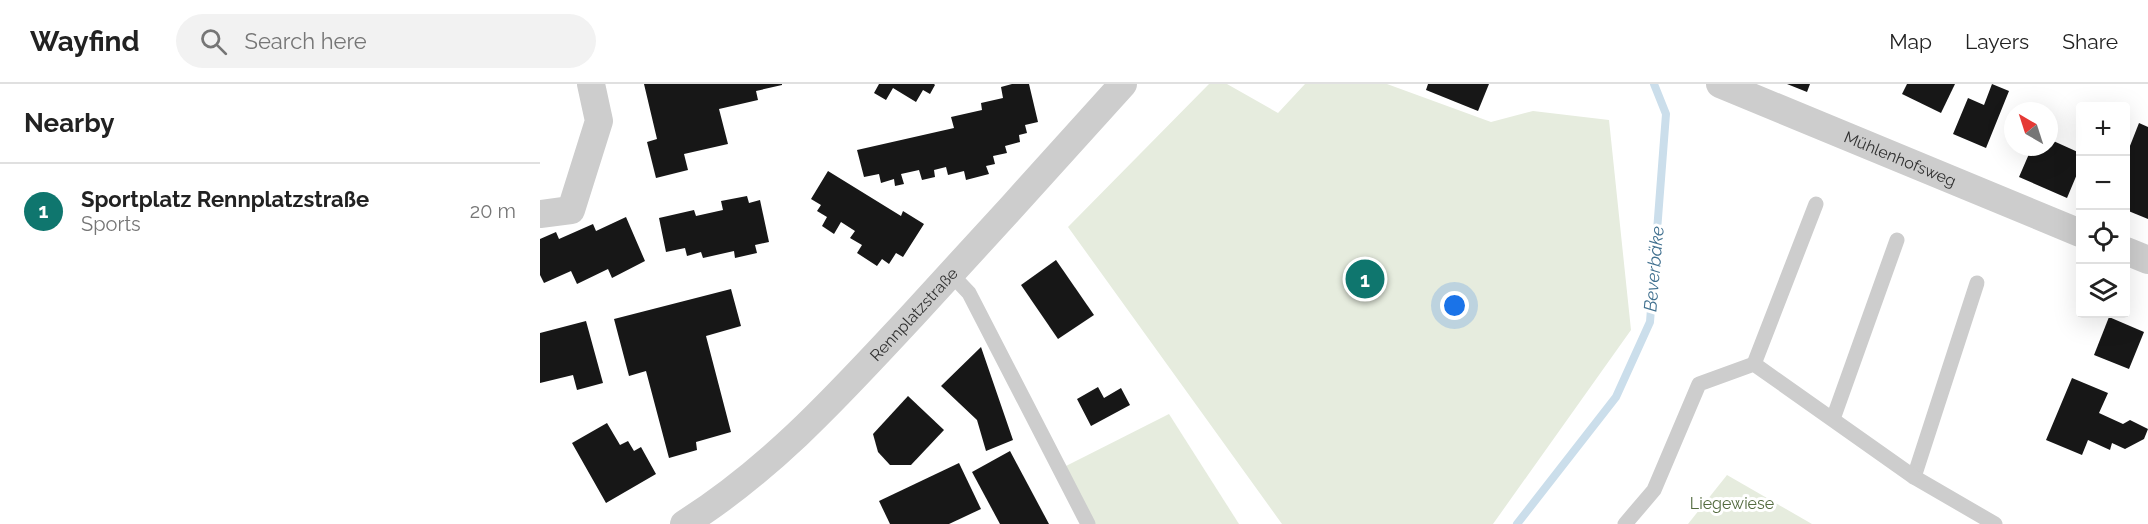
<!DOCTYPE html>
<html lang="en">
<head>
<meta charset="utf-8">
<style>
  :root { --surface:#fff; --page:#f2f2f2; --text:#222; --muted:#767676; --line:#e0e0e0; --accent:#0f766e }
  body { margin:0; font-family:Raleway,sans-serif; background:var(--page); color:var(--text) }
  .controls { position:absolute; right:18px; top:18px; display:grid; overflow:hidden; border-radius:6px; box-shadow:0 6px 24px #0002 }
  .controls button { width:54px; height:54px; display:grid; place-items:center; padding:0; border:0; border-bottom:2px solid var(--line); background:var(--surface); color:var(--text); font:30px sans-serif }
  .compass { position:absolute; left:1464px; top:18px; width:54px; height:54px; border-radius:50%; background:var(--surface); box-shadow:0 6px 24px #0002; rotate:321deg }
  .you { position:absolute; left:915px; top:222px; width:21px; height:21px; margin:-15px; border:4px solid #fff; border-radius:50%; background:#1a73e8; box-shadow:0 0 0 9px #1a73e833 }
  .badge { display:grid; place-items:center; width:39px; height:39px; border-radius:50%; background:var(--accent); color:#fff; font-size:20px; font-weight:700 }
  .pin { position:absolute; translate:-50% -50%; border:3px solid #fff; box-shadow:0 2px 6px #0006 }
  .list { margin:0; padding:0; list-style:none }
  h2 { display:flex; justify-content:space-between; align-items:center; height:78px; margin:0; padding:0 24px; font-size:26px }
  h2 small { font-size:20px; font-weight:400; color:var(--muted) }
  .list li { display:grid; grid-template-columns:39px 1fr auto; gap:18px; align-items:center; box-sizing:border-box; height:96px; padding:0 24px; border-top:2px solid var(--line) }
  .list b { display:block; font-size:22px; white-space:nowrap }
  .list p { margin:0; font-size:20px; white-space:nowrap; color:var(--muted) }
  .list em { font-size:20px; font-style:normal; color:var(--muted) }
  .icon { flex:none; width:33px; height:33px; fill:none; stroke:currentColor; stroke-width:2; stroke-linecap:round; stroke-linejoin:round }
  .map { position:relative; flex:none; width:1608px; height:440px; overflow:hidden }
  header { display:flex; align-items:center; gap:36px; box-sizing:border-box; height:84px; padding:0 30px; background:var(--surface); border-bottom:2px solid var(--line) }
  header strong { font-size:28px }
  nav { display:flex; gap:33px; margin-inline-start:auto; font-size:21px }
  .search { width:420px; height:54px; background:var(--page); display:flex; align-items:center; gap:15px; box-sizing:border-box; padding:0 21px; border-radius:33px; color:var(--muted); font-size:22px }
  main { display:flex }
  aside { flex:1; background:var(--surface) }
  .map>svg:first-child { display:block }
  .green { fill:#e6ecde }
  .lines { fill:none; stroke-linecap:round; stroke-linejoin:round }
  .stream { stroke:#cbdeeb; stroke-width:8 }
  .building { fill:#171717 }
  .service { stroke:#cdcdcd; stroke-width:15 }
  .minor { stroke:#cdcdcd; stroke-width:28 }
  .labels { text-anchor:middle; stroke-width:6; stroke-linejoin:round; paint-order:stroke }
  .street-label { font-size:16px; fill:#303030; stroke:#fff }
  .park-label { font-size:16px; fill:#526a3e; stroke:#fff }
  .water-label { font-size:18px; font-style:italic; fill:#40708f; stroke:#fff }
</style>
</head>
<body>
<header>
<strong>Wayfind</strong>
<div class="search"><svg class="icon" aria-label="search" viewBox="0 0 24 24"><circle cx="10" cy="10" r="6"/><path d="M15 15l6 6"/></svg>Search here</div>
<nav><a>Map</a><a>Layers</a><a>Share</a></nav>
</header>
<main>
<aside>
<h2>Nearby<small></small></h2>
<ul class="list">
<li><span class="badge">1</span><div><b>Sportplatz Rennplatzstraße</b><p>Sports</p></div><em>20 m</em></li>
</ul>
</aside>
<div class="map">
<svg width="1608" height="440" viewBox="0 0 1608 440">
  <rect width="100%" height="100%" fill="#fff"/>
  <g class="green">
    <polygon points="669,0 687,0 738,29 765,0 847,0 951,38 993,27 1069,36 1091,246 953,440 742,440 528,143"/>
    <polygon points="629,330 699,440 554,440 526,382"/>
    <polygon points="1187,391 1272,440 1148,440"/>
  </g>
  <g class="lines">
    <polyline class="stream" points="977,440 1076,313 1110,238 1126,30 1114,0"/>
  </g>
  <g class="building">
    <polygon points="104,0 242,0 242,1 216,7 218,16 179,25 188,60 144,70 148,86 116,94 107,58 117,55"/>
    <polygon points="339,0 394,0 395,1 390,10 383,6 376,18 353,4 346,16 334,9"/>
    <polygon points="472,0 489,0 498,38 485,41 487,49 479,51 480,58 465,62 467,69 453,72 455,80 446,82 449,90 426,96 424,87 408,91 406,83 394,86 395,93 382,96 379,86 361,90 364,100 355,102 354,95 341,99 339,90 324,93 317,66 414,44 411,33 442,26 441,19 463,14 461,3"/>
    <polygon points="888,0 949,0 938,27 886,6"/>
    <polygon points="1247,0 1270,0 1267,8"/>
    <polygon points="1367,0 1415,0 1401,29 1362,10"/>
    <polygon points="1452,0 1469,7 1446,64 1413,50 1428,14 1444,21"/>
    <polygon points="1599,39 1608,43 1608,135 1586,126 1586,72"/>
    <polygon points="1509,55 1540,69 1540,83 1527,114 1479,93 1492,63 1509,63"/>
    <polygon points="288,87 361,132 363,127 384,140 363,173 356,169 349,180 342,175 337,182 317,169 322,161 310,154 315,147 301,138 294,150 282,142 287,133 277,127 281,121 271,115"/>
    <polygon points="207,112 209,119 220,116 229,158 215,161 217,169 195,174 194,167 163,174 161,168 147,172 145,164 126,168 119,134 154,126 156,132 183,126 181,117"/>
    <polygon points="86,133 105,177 72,194 68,185 37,200 31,187 4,199 0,191 0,155 16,148 19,155 53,140 56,147"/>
    <polygon points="516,176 554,231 518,255 481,201"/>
    <polygon points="191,205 201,242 166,252 191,348 156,358 157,366 129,374 106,287 89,292 74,235"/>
    <polygon points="1569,233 1604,248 1589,285 1554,271"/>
    <polygon points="46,237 63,299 37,306 33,291 0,299 0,249"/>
    <polygon points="441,263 473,356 446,367 437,336 401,302"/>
    <polygon points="1532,294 1568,309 1559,329 1583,340 1590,336 1608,345 1604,355 1585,365 1572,359 1570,366 1548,356 1542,371 1506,356"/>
    <polygon points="558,303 564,314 581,304 590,321 551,342 537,315"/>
    <polygon points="368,312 404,346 371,381 350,381 338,368 333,350"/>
    <polygon points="67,339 80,361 88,357 94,367 101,363 116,390 66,419 32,359"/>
    <polygon points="470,367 509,440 460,440 432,388"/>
    <polygon points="419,379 441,425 409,440 350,440 339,417"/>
  </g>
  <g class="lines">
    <g class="service">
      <polyline points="411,190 429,209 548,440"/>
      <polyline points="1214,280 1276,120"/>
      <polyline points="1293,335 1357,156"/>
      <polyline points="1374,393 1437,199"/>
      <polyline points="1085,440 1114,406 1159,300 1214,280 1374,393 1455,440"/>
    </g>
    <g class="minor">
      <path id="s1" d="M 1180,0 L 1540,149"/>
      <polyline points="0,130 31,126 59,37 51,0"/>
      <polyline points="1586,167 1608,176"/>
      <path id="s2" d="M 144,440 C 233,384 301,308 372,232 C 443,155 513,78 583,0"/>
    </g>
  </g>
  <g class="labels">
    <g class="street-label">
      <text dy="6" stroke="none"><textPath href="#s1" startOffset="195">Mühlenhofsweg</textPath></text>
      <text dy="6" stroke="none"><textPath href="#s2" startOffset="312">Rennplatzstraße</textPath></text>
    </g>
    <g class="park-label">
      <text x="1192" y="425">Liegewiese</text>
    </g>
    <g class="water-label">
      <text transform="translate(1114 185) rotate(-85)" y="6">Beverbäke</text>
    </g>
  </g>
</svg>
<div class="controls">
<button>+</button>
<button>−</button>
<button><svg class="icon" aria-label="locate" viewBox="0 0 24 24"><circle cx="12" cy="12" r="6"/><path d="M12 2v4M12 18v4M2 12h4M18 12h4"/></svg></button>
<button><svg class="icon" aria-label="layers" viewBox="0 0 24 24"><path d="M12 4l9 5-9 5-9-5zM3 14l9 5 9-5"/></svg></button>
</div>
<svg class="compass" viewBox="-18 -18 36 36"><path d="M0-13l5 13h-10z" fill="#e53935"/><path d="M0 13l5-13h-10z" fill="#767676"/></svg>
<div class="you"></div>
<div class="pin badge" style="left:825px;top:195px">1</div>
</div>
</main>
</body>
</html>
